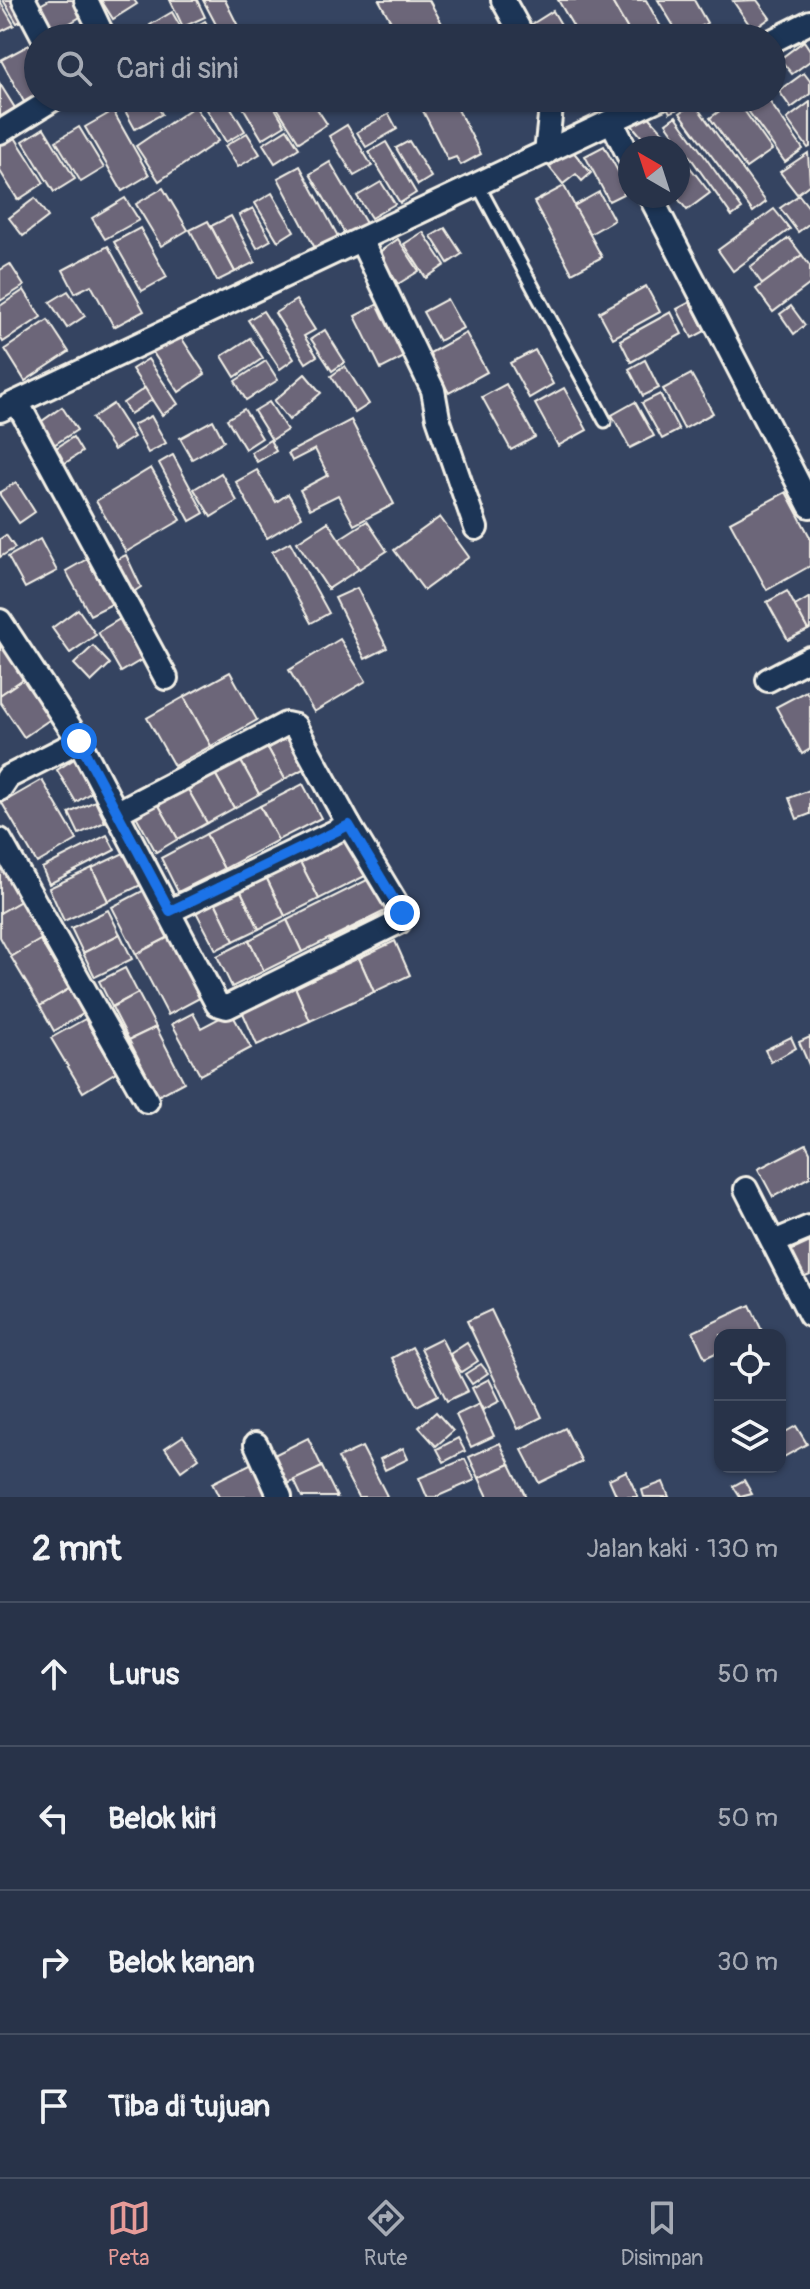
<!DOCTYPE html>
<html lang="id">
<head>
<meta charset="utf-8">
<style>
  :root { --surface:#283349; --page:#303b50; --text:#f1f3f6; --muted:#a5aab4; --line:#444e61; --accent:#e69b98 }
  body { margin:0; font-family:Pangolin,sans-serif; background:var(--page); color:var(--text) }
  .controls { position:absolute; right:24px; bottom:24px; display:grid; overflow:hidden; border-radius:16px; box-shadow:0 2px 6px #0004 }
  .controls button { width:72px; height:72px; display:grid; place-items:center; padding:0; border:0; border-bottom:2px solid var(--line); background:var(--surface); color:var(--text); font:40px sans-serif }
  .compass { position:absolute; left:618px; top:136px; width:72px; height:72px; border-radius:50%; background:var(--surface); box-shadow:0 2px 6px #0004; rotate:321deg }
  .stop { position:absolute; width:24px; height:24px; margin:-18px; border:6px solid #1a73e8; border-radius:50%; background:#fff }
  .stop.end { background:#1a73e8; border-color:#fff; box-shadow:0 2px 8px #0008 }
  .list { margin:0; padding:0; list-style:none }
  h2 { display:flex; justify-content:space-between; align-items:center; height:104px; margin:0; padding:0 32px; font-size:34px }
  h2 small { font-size:26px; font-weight:400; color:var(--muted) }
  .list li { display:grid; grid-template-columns:52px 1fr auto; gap:24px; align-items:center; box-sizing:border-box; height:144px; padding:0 32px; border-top:2px solid var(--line) }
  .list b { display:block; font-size:30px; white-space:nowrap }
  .list em { font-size:26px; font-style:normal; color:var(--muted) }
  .icon { flex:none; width:44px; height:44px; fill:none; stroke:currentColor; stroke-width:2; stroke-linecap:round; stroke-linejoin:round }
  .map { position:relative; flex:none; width:810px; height:1497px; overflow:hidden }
  .search { position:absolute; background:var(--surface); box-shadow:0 2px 6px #0004; left:24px; right:24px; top:24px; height:88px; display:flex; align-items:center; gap:20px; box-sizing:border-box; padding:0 28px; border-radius:44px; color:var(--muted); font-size:30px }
  .sheet { height:680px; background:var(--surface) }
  nav { display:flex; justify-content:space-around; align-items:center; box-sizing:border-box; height:112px; border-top:2px solid var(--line); background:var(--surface); font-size:22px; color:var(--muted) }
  nav a { display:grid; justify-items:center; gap:4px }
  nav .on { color:var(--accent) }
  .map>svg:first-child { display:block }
  .building { fill:#6c6679; stroke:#f4f1e8; stroke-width:2 }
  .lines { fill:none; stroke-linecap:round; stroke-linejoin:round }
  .service-casing { stroke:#f4f1e8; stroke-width:17 }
  .minor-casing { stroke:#f4f1e8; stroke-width:28 }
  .service { stroke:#1d3557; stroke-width:11 }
  .minor { stroke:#1d3557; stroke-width:22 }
  .route { stroke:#1a73e8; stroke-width:10 }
</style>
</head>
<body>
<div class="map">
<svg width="810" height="1497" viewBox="0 0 810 1497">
  <rect width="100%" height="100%" fill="#354461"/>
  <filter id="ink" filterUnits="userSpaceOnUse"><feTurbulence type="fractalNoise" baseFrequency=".0125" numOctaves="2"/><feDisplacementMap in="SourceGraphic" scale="16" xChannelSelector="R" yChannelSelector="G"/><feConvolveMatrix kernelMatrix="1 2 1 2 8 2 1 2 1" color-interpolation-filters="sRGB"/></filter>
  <g filter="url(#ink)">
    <g class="building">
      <polygon points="3,0 21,0 30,15 17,23"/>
      <polygon points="49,0 79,0 87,13 48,36 33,9"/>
      <polygon points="101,0 134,0 137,4 113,19"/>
      <polygon points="170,0 197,0 205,17 183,27"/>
      <polygon points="203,0 225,0 238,26 221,34"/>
      <polygon points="379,0 429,0 450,38 400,38"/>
      <polygon points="558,0 611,0 633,38 580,38"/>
      <polygon points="611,0 646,0 661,27 642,38 633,38"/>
      <polygon points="658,0 694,0 707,23 681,38"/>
      <polygon points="757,0 770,18 753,30 733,1"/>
      <polygon points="0,1 14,25 0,32"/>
      <polygon points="553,11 569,38 536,38 529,26"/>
      <polygon points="172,12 187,38 158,38 150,25"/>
      <polygon points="205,21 215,38 193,38 189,30"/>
      <polygon points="804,41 810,50 810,61 792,74 780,59"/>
      <polygon points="29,45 38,62 38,95 24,102 1,60"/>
      <polygon points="804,73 810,81 810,94 791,108 779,91"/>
      <polygon points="0,84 15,108 0,117"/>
      <polygon points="118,98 153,98 162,114 135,129"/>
      <polygon points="208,98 225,98 245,131 226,142 202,101"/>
      <polygon points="257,98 269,98 285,125 262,139 243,107"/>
      <polygon points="271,98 310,98 327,124 299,142"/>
      <polygon points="439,98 452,98 481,154 461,165 456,157 448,160 421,107"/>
      <polygon points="668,98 696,98 697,99 670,113 664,101"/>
      <polygon points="760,98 767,98 803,149 785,162 746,108"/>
      <polygon points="736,99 772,150 746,168 710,118"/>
      <polygon points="810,102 810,147 808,148 787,119"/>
      <polygon points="694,103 766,202 753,212 680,113"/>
      <polygon points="195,106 218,141 159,181 136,146"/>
      <polygon points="113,111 149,175 122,191 85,127"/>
      <polygon points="644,111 672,142 665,148 651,148 630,123"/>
      <polygon points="389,114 397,129 366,147 357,132"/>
      <polygon points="676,116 742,209 732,216 666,123"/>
      <polygon points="347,125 372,166 354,176 329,136"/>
      <polygon points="79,127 104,168 81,182 56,141"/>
      <polygon points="9,128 44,183 18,200 0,171 0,134"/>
      <polygon points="44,128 75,179 54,192 23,141"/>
      <polygon points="287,129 299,148 275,163 263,144"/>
      <polygon points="247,133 260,154 238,167 225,146"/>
      <polygon points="409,141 431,177 418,185 396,148"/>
      <polygon points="386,142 416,193 400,203 369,152"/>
      <polygon points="604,146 629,191 609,201 585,156"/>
      <polygon points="571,149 591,173 582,181 576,174 563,184 549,167"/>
      <polygon points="679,153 710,193 687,210 676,196"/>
      <polygon points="808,153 810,184 797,194 780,172"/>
      <polygon points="330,162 367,225 347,237 310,174"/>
      <polygon points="300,166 340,240 317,252 278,178"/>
      <polygon points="381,182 395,204 371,218 357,196"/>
      <polygon points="564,186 602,257 572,273 534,202"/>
      <polygon points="163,188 188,230 161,246 136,204"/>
      <polygon points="599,192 614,220 590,234 574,206"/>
      <polygon points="272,193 294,231 278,241 255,203"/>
      <polygon points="799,195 810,209 810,223 798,232 780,208"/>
      <polygon points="35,198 48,217 23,236 9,218"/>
      <polygon points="125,198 139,220 105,239 92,218"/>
      <polygon points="253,208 271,240 257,248 239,215"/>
      <polygon points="774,209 790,229 733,271 718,250"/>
      <polygon points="231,216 255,262 235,272 211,226"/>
      <polygon points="208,221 235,272 217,281 190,230"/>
      <polygon points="140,228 167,277 142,291 114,242"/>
      <polygon points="445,228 462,254 448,263 431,236"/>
      <polygon points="423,232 445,265 426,278 404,244"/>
      <polygon points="789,238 802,255 763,285 750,267"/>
      <polygon points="398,239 419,271 398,284 378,253"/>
      <polygon points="108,246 144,311 114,327 91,285 75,293 63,270"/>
      <polygon points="802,255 810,266 810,284 773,312 756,289"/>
      <polygon points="10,264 24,286 0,301 0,270"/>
      <polygon points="646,286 660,312 613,338 599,312"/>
      <polygon points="24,290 41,317 3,342 0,337 0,306"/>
      <polygon points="68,291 85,316 67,328 50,302"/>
      <polygon points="447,299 463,328 439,341 423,312"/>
      <polygon points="296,300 315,330 304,336 317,356 306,363 275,313"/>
      <polygon points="386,300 412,353 381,369 355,316"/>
      <polygon points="690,302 705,331 692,338 677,309"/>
      <polygon points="791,306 805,325 794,334 780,314"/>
      <polygon points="263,311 294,359 280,369 248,320"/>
      <polygon points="671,312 682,334 631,362 620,340"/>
      <polygon points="48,320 69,352 25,381 5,349"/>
      <polygon points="325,330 345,362 332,371 311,339"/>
      <polygon points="177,331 205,374 179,392 150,348"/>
      <polygon points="466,333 487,372 449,393 428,354"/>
      <polygon points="250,338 263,358 235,377 222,356"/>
      <polygon points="535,350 553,384 529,398 510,363"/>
      <polygon points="148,359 178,404 162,415 132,369"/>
      <polygon points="645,360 659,388 643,396 629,369"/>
      <polygon points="266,361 278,380 246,400 235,381"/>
      <polygon points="345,366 369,404 355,413 331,376"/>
      <polygon points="305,374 321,393 289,420 274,401"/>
      <polygon points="691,374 713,413 684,429 663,389"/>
      <polygon points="506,384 535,437 511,450 482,397"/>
      <polygon points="145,388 152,400 130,414 123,403"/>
      <polygon points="564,388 587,430 558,446 535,404"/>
      <polygon points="660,394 679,430 662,439 642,403"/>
      <polygon points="269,402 287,430 272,440 254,411"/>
      <polygon points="635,402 654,436 630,448 612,415"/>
      <polygon points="113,404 134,437 114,450 92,418"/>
      <polygon points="62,407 77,430 49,448 35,426"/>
      <polygon points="244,409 262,438 245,449 227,419"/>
      <polygon points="151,416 166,443 148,453 133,425"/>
      <polygon points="213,420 224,441 192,459 180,438"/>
      <polygon points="351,420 394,504 354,525 338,495 310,509 300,490 328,475 315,449 292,461 288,453"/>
      <polygon points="73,437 82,452 56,469 47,454"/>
      <polygon points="270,440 276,451 257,462 251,452"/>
      <polygon points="173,455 204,513 190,521 159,463"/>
      <polygon points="151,468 181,520 126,552 96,501"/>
      <polygon points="257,470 276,502 288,494 302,517 267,538 236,482"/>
      <polygon points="221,473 237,501 211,517 194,489"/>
      <polygon points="16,482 35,512 19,523 0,495 0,492"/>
      <polygon points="786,492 810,537 810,566 767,590 730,522"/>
      <polygon points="440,517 469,557 424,590 394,550"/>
      <polygon points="367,521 387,551 359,569 339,539"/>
      <polygon points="328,522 359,569 328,589 297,542"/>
      <polygon points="6,535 15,548 0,557 0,539"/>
      <polygon points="40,539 57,571 25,588 8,557"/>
      <polygon points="290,542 329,613 311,623 272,552"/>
      <polygon points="126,555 141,587 135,591 143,608 136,611 113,561"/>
      <polygon points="87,559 112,604 90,615 66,571"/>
      <polygon points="357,588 387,648 365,659 335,598"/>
      <polygon points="787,591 808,630 788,640 767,602"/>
      <polygon points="810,597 810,629 808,630 795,606"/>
      <polygon points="78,609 96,635 70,653 52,628"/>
      <polygon points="125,616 148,656 121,672 98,632"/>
      <polygon points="340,639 366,681 314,712 289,670"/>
      <polygon points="8,640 31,674 0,695 0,645"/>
      <polygon points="93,646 110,664 91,682 74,664"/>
      <polygon points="230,672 257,720 211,746 184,697"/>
      <polygon points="31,674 58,714 24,737 0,702 0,695"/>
      <polygon points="806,691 810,698 810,749 802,754 776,707"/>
      <polygon points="184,697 211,746 174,766 147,718"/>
      <polygon points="284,730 305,768 285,779 264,741"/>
      <polygon points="264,741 285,779 259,794 238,756"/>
      <polygon points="238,756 259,794 234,808 213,770"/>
      <polygon points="76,758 95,790 76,802 57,770"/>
      <polygon points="213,770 234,808 207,823 186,786"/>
      <polygon points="42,780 77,840 37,863 2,803"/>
      <polygon points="303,784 321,818 278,840 260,806"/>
      <polygon points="186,786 207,823 178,839 157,802"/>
      <polygon points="810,790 810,814 797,819 789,798"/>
      <polygon points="95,801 105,822 79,834 69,813"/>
      <polygon points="157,802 178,839 156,852 135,814"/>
      <polygon points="260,806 278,840 224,869 206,834"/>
      <polygon points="345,832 367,875 319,899 297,856"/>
      <polygon points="206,834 224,869 178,892 161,858"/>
      <polygon points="107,835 115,850 49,884 42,868"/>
      <polygon points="130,850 145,883 108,901 92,868"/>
      <polygon points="297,856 319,899 285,916 264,873"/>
      <polygon points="0,858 26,898 0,913"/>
      <polygon points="92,868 108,901 64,921 49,888"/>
      <polygon points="264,873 285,916 259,929 238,885"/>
      <polygon points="371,878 387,910 302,952 287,920"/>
      <polygon points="238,885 259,929 234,941 213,898"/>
      <polygon points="150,887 175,934 136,954 112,907"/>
      <polygon points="26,898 48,936 11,957 0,937 0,913"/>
      <polygon points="213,898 234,941 216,950 194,908"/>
      <polygon points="108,910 120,934 83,953 71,928"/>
      <polygon points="383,914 387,922 333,949 329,940"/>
      <polygon points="287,920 302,952 264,971 249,940"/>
      <polygon points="120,934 132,959 95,977 83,953"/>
      <polygon points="175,934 207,994 168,1015 136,954"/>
      <polygon points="40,940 69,989 40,1006 11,957"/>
      <polygon points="249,940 264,971 232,987 217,956"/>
      <polygon points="395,941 410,975 374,992 359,958"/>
      <polygon points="359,958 374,992 310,1021 295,987"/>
      <polygon points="125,968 138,993 112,1007 99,981"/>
      <polygon points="295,987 310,1021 257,1045 242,1011"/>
      <polygon points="69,989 83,1014 54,1031 40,1006"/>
      <polygon points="138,993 156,1027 129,1040 112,1007"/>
      <polygon points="231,1012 251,1048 200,1075 172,1024 193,1013 201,1028"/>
      <polygon points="85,1019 116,1072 83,1092 51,1038"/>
      <polygon points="156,1027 184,1082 158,1096 129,1040"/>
      <polygon points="791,1037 796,1048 771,1062 765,1050"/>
      <polygon points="810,1037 810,1067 799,1042"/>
      <polygon points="806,1144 810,1152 810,1177 773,1197 758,1169"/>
      <polygon points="810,1242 810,1274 798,1279 786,1253"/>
      <polygon points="750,1305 762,1331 753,1335 720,1335 720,1351 705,1358 693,1332"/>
      <polygon points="491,1310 542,1417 518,1429 467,1321"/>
      <polygon points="441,1338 468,1391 447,1401 421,1348"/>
      <polygon points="467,1343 478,1361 461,1372 450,1354"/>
      <polygon points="412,1347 438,1395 417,1406 392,1358"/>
      <polygon points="481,1364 488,1373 472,1384 465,1374"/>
      <polygon points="489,1379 500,1401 483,1410 472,1388"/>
      <polygon points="479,1404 494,1436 471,1447 456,1415"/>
      <polygon points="436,1412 453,1431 436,1446 419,1427"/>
      <polygon points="796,1426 807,1444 780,1459 780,1435"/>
      <polygon points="565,1428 582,1462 539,1483 522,1450"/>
      <polygon points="183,1436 199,1458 181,1471 165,1448"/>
      <polygon points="308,1438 322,1467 282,1487 268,1458"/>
      <polygon points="458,1438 465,1451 444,1462 437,1449"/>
      <polygon points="500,1443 510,1464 479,1478 469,1457"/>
      <polygon points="362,1447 387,1496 385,1497 358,1497 338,1458"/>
      <polygon points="403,1448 408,1459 385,1470 380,1459"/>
      <polygon points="465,1459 475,1480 436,1497 427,1497 419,1478"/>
      <polygon points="252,1463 269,1497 219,1497 212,1483"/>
      <polygon points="510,1464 526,1497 488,1497 479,1478"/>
      <polygon points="322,1467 337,1497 302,1497 294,1480"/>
      <polygon points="626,1471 638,1497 617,1497 609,1479"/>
      <polygon points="744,1480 752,1494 740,1497 733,1486"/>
      <polygon points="663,1482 669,1497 644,1497 642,1490"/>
    </g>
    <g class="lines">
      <g class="service-casing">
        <polyline id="service" points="478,185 605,421"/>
      </g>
      <g class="minor-casing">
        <g id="minor">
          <polyline points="24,0 44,38"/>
          <polyline points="86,0 104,38"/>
          <polyline points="503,0 524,38"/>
          <polyline points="772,41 810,22"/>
          <polyline points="612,122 630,158"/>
          <polyline points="0,132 55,98"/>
          <polyline points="546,153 552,98"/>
          <polyline points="650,196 810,506"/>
          <polyline points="361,240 433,390 438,418 476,528"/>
          <polyline points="17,402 166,678"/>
          <polyline points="0,410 660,98"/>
          <polyline points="0,621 79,741 217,1004 227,1007 399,922 402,913 349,825 295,726 286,724 118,812"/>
          <polyline points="768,680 810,658"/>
          <polyline points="0,789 8,777 79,741"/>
          <polyline points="0,840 147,1101"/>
          <polyline points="170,911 349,825"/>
          <polyline points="746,1189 810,1315"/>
          <polyline points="774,1242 810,1227"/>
          <polyline points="256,1444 280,1497"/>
        </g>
      </g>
      <use href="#service" class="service"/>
      <use href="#minor" class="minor"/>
    </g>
  </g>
  <g class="lines" filter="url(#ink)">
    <polyline class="route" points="79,741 170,911 349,825 402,913"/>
  </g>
</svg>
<div class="controls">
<button><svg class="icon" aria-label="locate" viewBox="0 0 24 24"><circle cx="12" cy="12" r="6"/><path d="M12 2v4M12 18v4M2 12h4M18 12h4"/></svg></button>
<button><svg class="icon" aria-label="layers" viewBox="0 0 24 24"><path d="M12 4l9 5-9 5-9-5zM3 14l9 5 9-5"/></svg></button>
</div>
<svg class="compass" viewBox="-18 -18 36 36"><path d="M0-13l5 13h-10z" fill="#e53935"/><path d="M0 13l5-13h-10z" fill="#a5aab4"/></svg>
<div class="stop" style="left:79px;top:741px"></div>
<div class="stop end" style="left:402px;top:913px"></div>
<div class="search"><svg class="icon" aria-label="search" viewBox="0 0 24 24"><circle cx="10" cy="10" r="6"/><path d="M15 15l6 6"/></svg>Cari di sini</div>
</div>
<section class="sheet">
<h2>2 mnt<small>Jalan kaki · 130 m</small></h2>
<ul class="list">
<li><svg class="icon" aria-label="ahead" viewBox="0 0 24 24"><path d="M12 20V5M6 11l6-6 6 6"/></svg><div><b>Lurus</b></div><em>50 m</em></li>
<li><svg class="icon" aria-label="left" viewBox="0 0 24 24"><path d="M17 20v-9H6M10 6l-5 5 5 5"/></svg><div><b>Belok kiri</b></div><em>50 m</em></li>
<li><svg class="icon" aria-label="right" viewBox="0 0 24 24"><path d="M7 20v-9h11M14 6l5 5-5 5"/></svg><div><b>Belok kanan</b></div><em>30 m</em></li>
<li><svg class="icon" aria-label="arrive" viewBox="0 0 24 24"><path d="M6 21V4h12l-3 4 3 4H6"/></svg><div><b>Tiba di tujuan</b></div></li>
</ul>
</section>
<nav>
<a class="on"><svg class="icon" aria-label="map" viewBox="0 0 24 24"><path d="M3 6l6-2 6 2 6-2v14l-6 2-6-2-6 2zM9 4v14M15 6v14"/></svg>Peta</a>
<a><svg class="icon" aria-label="directions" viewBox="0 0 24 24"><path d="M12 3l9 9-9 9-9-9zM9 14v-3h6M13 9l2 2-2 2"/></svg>Rute</a>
<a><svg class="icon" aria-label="saved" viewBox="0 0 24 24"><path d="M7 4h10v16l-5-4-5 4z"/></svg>Disimpan</a>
</nav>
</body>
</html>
